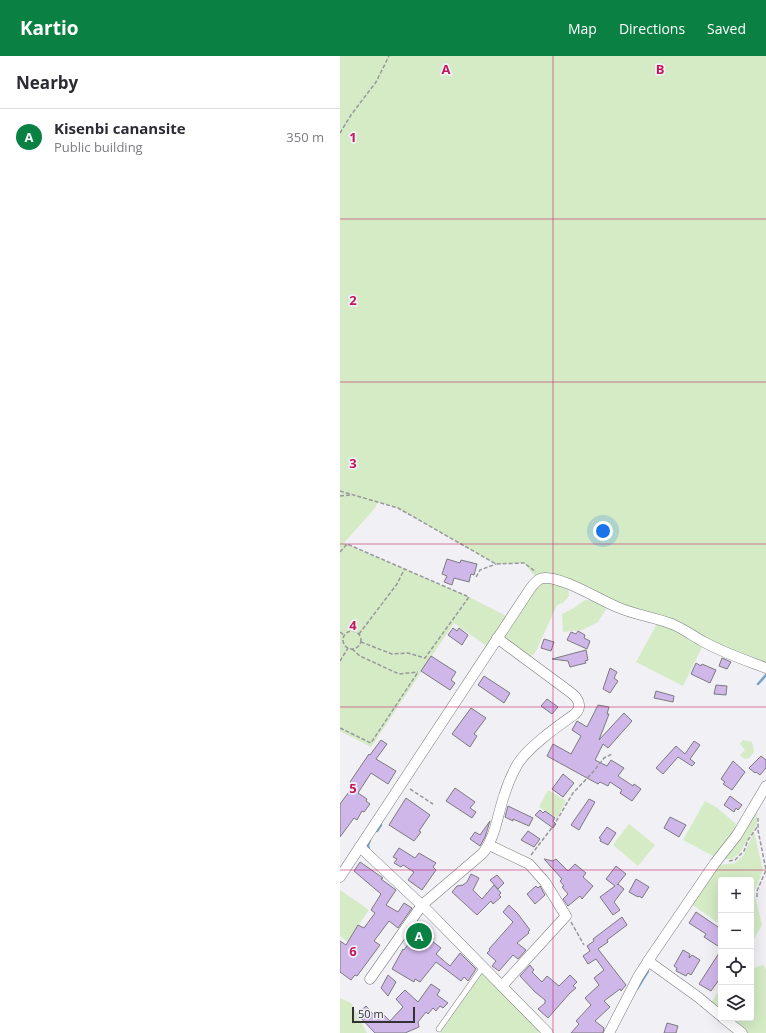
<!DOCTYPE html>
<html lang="en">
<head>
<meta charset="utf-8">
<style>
  :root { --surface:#fff; --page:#f7f7f7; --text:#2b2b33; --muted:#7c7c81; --line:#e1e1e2; --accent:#0b8043 }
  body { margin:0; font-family:"Open Sans",sans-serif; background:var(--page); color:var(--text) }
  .controls { position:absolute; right:12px; bottom:12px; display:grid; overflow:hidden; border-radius:4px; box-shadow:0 4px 16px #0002 }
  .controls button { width:36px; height:36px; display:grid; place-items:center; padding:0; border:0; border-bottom:1px solid var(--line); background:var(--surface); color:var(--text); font:20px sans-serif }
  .scale { position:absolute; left:12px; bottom:10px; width:63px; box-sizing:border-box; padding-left:4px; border:2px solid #323234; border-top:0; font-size:11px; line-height:14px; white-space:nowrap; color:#323234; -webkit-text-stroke:3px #f0f0f5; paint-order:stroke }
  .you { position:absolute; left:263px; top:475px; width:14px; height:14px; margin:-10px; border:3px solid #fff; border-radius:50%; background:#1a73e8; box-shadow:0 0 0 6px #1a73e833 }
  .badge { display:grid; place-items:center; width:26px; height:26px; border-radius:50%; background:var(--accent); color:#fff; font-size:13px; font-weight:700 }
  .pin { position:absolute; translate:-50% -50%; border:2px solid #fff; box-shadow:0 1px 4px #0006 }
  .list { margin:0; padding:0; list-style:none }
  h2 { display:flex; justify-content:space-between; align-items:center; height:52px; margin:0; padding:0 16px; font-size:17px }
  h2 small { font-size:13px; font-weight:400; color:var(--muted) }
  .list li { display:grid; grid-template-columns:26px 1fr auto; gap:12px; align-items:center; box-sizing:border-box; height:56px; padding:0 16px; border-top:1px solid var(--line) }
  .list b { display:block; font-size:15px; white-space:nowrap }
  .list p { margin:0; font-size:13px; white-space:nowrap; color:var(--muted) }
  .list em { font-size:13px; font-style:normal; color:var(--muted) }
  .icon { flex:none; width:22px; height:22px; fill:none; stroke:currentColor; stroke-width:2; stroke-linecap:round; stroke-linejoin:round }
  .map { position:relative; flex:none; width:426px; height:977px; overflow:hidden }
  header { display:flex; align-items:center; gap:24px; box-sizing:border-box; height:56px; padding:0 20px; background:var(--accent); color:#fff }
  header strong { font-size:19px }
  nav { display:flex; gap:22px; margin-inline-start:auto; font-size:14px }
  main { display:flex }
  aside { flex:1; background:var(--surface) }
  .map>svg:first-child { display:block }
  .green { fill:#d4ebc5 }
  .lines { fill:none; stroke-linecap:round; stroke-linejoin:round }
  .stream { stroke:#76a4ca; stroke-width:2.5 }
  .building { fill:#cfb7ea; stroke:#7c7a7e }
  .service-casing { stroke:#7b7c80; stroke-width:6 }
  .minor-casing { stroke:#7b7c80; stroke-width:11 }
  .path { stroke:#98989b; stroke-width:1.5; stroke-dasharray:4 2; stroke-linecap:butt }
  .service { stroke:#fff; stroke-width:5 }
  .minor { stroke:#fff; stroke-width:10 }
  .grid { fill:none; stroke:#c2185b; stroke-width:1; stroke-opacity:0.55 }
  .grid-label { font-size:13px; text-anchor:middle; font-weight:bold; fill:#c2185b; stroke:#f0f0f5; stroke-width:3.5; stroke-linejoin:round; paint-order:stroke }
</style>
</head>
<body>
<header>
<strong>Kartio</strong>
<nav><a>Map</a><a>Directions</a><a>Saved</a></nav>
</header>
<main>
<aside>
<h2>Nearby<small></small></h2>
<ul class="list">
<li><span class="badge">A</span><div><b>Kisenbi canansite</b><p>Public building</p></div><em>350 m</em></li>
</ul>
</aside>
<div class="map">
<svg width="426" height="977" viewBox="0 0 426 977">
  <rect width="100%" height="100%" fill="#f0f0f5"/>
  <g class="green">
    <polygon points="0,0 426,0 426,609 283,552 218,519 198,524 184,507 156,508 58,452 38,446 35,452 4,487 129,541 168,561 148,591 114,567 31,691 0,675"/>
    <polygon points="206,524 228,530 229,540 223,547 217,549 196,595 190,602 161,581 199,526"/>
    <polygon points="245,544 261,545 266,553 258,566 242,574 223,576 222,558 234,552"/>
    <polygon points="318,566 337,574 363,589 343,630 296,606"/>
    <polygon points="403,684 412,686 414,696 409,702 404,703 400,699 405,694 400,688"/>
    <polygon points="208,734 226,745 217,762 199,751"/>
    <path d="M 365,745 L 376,751 L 396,768 C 396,777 381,793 375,801 L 343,784 Z"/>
    <polygon points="417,749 417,768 399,798 392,803 381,803"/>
    <polygon points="289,768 315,789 298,810 273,789"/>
    <polygon points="414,776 423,814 414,836 422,869 411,888 411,824 381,824 381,869 350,847 378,809 395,807 403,800"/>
    <polygon points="0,834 29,854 19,868 8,886 0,880"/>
    <polygon points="411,896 414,912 423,909 426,913 426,977 405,977 390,962 411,962"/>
    <polygon points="143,916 200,973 198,977 100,977"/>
    <polygon points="381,932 381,955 371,947"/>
    <polygon points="0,942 11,947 27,977 0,977"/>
  </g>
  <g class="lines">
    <g class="stream">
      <polyline points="418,628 426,619"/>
      <polyline points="37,775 41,769"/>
      <polyline points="29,794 28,789 30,784"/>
      <polyline points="297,933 308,915"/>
    </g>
  </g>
  <g class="building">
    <polygon points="107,503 120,507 121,504 137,508 134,519 131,518 129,526 114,522 112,529 104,526 107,520 102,518"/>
    <polygon points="113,572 117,575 119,572 128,579 122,589 108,579"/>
    <polygon points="238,575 245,579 244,582 250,585 247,593 227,584 231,576 236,578"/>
    <polygon points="204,583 214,586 211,595 201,592"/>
    <polygon points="246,594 248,604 245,605 246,607 230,611 228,605 212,603"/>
    <polygon points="91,600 116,616 111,624 115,627 110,634 81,615"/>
    <polygon points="382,602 391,606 387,613 379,610"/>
    <polygon points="356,607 361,610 362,608 376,614 370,627 351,618"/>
    <polygon points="270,612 277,616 274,622 278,625 270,637 263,633"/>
    <polygon points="144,620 170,637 164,647 138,629"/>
    <polygon points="376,629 387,630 386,639 374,638"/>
    <polygon points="316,635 334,640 333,646 314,642"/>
    <polygon points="207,643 218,651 212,658 201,650"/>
    <polygon points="258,649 269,651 267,658 269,658 259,684 284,657 292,665 268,692 263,688 255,704 267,710 271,704 284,712 278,720 293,730 294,728 301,733 292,745 280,737 282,734 270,726 268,730 260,726 258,728 207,700 213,688 231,698 241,680 232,674 237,665 247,671"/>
    <polygon points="131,652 146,662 134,678 137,680 130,691 112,678"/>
    <polygon points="41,684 47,688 36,703 56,715 48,728 31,717 18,737 27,743 26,745 30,748 24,756 22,755 17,764 14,762 0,781 0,748 14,729 10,726 29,698 30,699"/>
    <polygon points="354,685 360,689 350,703 355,707 352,710 338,701 323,718 316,712 336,690 345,698"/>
    <polygon points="421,700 426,704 426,712 420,719 416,716 415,717 409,712"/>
    <polygon points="393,705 405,716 392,734 383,728 385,726 381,723"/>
    <polygon points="223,718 234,727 223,741 212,733"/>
    <polygon points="115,732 135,746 130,752 136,756 132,762 106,745"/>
    <polygon points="390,740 402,749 398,754 396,752 394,756 384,749"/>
    <polygon points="66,742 90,759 79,775 81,776 74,785 49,769"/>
    <polygon points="249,743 255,746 239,774 231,769"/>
    <polygon points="168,750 193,762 189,770 173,763 173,765 165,761"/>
    <polygon points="200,754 203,757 205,755 215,762 213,765 216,768 213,772 195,759"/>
    <polygon points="330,761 346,769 339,781 324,772"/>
    <polygon points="150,765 145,781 140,790 130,783 135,776 140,779"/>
    <polygon points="267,771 276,777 268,789 260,785 261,783 259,782"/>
    <polygon points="188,775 200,783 194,791 181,784"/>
    <polygon points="59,792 75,802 79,797 96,807 93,811 96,814 82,834 68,824 74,816 63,809 61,811 54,807 57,803 53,801"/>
    <polygon points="204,803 213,805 216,803 228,815 235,808 246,817 243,821 253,830 242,843 240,840 228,850 223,843 228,838 222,831 224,830 220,825 222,823"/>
    <polygon points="20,806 43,822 41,823 56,834 46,849 58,856 64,847 72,852 58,872 49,865 34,885 40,889 17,920 15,919 11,924 0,916 0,885 6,889 18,869 24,872 35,857 31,854 41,838 14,815"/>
    <polygon points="276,810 286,818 277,829 278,828 284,833 274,846 280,854 273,859 260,841 275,830 266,823"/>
    <polygon points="131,818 139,822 133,834 142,843 154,829 161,837 159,839 161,841 153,848 151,845 137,859 112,836 117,830 123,829 127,826"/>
    <polygon points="157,819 164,827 158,833 150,824"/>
    <polygon points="296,823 309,831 302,842 299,840 298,841 289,836"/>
    <polygon points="196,830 198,832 200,830 205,839 195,848 187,838"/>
    <polygon points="169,849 178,858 190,874 188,876 189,877 177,887 186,894 178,903 173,899 159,915 152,910 156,905 147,897 150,894 149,893 173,866 163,856"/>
    <polygon points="356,856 381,873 381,892 364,881 366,878 349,867"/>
    <polygon points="282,861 287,869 267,884 268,886 258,893 286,929 281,935 280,933 264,945 270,951 255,965 264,972 263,977 231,977 239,968 236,965 251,949 245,942 259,929 254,922 264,914 256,903 248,908 243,900 250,895 247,890 254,885 253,883"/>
    <polygon points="82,873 94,882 92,885 101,892 96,898 110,910 120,897 136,913 128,925 124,921 121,925 96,906 80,926 75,923 74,926 52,913 63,893 64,894 77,876 79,878"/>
    <polygon points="343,894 350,898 349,902 352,899 360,904 351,919 348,917 346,920 336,915 337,912 334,910"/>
    <polygon points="381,894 381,921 371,935 359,928"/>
    <polygon points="190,909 194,914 192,916 202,926 207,920 219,930 230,919 237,926 233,930 236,932 230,937 208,962 198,953 205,947 205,944 195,936 180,920"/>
    <polygon points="48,919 56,926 48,940 41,932"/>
    <polygon points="91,928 100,934 97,939 108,947 103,952 100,950 96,955 93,952 88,958 86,956 78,966 79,971 65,977 35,977 17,958 26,950 38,964 44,959 50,965 63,951 56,943 65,934 78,946"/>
    <polygon points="327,967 338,970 336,977 324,977"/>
  </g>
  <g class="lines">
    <g class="service-casing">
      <polyline id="service" points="99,973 143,911"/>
    </g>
    <g class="minor-casing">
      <g id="minor">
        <polyline points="149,789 189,808 205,826 226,860 162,930"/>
        <polyline points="20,791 89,856 208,977"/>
        <path d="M 0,821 L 190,533 C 193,529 198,522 204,522 C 221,520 260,544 277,551 C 295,559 314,561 332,568 C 344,573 353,580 364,586 C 384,597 405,604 426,612"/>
        <polyline points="308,905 358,941 381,960"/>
        <path d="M 30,923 L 82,849 L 143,797 C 156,780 157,760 164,740 C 167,730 171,720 176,711 C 185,693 218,670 235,658 C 243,650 238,642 230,636 L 157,582"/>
        <polyline points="383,962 402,977"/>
        <polyline points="269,977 298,921 312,899 375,807 397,779 426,730"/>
      </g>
    </g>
    <g class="path">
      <polyline points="0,77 11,59 36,26 49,0"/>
      <polyline points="0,435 58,452 156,508 184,507 196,516"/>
      <polyline points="0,440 10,439"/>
      <polyline points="0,496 7,488 129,541 85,602 68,597 52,598 21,586"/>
      <polyline points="136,521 140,514 156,508"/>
      <circle cx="12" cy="584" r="9"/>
      <polyline points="0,576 4,579"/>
      <polyline points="19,578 57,528 64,514"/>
      <polyline points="12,593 20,600 59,618 78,616"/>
      <polyline points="0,605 8,592"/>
      <polyline points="0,672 31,687 78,616"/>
      <polyline points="70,733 93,748"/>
      <polyline points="191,799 214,769 233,737 253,716 264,702 272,698"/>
      <polyline points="389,805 395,804 404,795 408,784 418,770"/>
      <polyline points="417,841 417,835 426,814 418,774 418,762"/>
      <polyline points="231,866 244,889"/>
    </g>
    <use href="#service" class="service"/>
    <use href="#minor" class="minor"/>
  </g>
  <path class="grid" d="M 213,0 L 213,977M 0,163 L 426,163M 0,326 L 426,326M 0,488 L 426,488M 0,651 L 426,651M 0,814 L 426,814"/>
  <g class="grid-label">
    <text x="106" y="18">A</text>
    <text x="320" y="18">B</text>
    <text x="13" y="86">1</text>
    <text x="13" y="249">2</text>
    <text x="13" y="412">3</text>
    <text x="13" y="574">4</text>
    <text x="13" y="737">5</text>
    <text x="13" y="900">6</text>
  </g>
</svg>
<div class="controls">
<button>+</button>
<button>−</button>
<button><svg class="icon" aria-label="locate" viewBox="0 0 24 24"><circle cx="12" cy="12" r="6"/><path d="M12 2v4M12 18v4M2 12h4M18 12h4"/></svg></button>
<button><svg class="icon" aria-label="layers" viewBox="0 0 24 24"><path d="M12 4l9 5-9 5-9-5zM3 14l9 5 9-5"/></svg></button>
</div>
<div class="scale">50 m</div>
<div class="you"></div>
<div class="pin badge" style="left:79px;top:880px">A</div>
</div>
</main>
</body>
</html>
